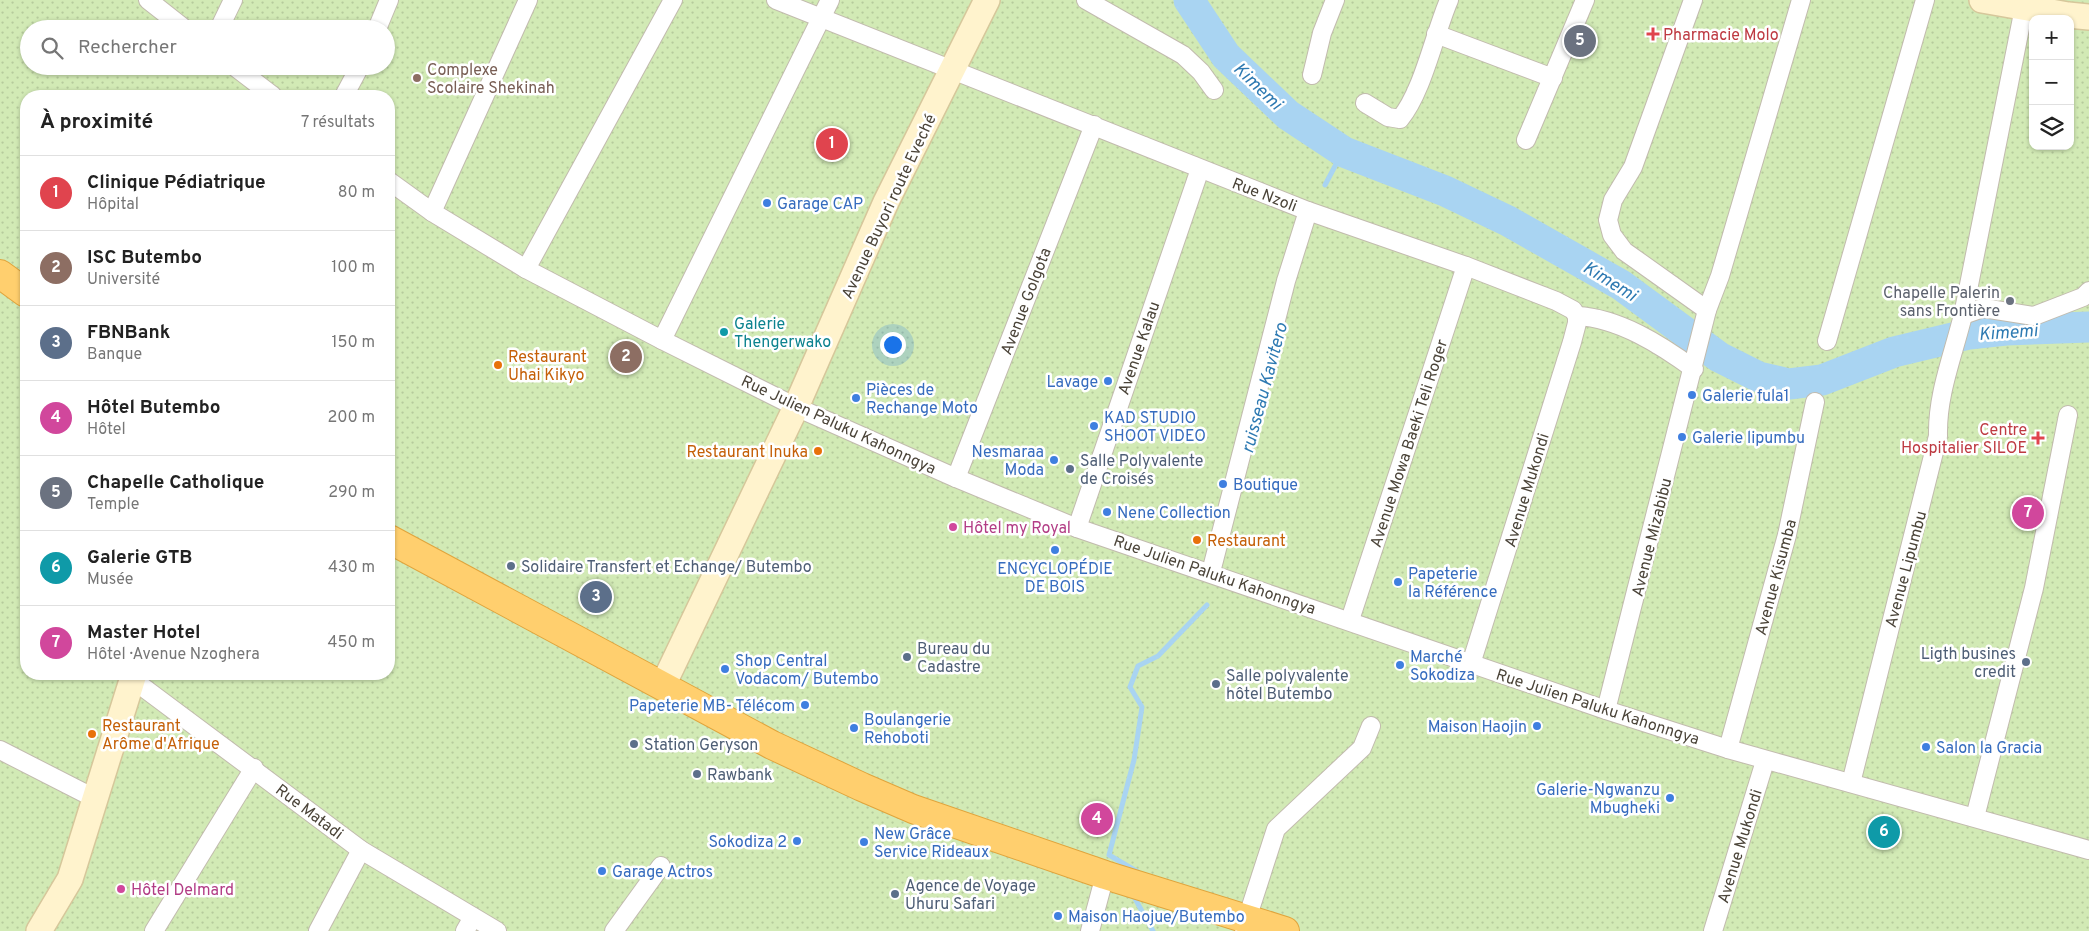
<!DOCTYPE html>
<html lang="fr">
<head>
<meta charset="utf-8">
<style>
  :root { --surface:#fff; --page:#f2f2f2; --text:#222; --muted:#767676; --line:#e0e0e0; --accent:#0f766e }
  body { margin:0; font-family:Overpass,sans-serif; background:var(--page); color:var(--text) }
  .controls { position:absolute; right:15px; top:15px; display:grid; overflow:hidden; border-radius:10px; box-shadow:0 1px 4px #0004 }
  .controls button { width:45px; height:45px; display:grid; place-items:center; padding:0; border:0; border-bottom:1px solid var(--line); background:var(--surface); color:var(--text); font:25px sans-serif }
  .you { position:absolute; left:892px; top:344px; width:18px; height:18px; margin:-12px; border:4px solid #fff; border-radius:50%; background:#1a73e8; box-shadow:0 0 0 8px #1a73e833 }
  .badge { display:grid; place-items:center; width:32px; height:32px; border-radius:50%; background:var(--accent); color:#fff; font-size:16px; font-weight:700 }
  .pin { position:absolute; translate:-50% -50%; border:2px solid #fff; box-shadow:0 1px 5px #0006 }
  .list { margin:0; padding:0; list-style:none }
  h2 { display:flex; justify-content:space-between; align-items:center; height:65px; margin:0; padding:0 20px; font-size:21px }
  h2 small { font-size:16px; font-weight:400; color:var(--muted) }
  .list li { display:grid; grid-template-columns:32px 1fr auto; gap:15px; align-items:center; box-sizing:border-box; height:75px; padding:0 20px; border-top:1px solid var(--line) }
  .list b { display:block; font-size:19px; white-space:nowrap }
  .list p { margin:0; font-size:16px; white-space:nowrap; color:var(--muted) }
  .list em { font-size:16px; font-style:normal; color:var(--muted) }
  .icon { flex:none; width:28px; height:28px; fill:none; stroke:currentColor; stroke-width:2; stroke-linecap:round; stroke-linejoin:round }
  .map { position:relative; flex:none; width:2089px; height:931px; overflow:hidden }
  .search { position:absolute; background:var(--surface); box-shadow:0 1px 4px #0004; left:20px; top:20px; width:375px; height:55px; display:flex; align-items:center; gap:12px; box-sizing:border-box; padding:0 18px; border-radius:28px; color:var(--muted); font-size:19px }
  .panel { position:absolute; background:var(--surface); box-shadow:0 1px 4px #0004; left:20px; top:90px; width:375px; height:590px; border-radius:20px }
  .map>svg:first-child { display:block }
  .park { fill:url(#park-dots); fill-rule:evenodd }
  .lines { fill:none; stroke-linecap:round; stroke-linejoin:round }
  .stream { stroke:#a9d4f2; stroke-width:5 }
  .river { stroke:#a9d4f2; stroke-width:31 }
  .street-casing { stroke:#c2bbae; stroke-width:20 }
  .secondary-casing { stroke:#d6c79b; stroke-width:28 }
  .highway-casing { stroke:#e0a43c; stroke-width:30 }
  .street { stroke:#fff; stroke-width:18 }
  .secondary { stroke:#fff3cd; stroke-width:25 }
  .highway { stroke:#ffcf6e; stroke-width:28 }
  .health-dot { fill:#e0444e; stroke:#fff; stroke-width:2 }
  .education-dot { fill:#8d6e63; stroke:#fff; stroke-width:2 }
  .shop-dot { fill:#3f7fe0; stroke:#fff; stroke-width:2 }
  .worship-dot { fill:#6b7280; stroke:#fff; stroke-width:2 }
  .culture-dot { fill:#0f9aa8; stroke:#fff; stroke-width:2 }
  .food-dot { fill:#e8710a; stroke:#fff; stroke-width:2 }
  .service-dot { fill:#5c6f8a; stroke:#fff; stroke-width:2 }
  .hotel-dot { fill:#d1479c; stroke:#fff; stroke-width:2 }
  .labels { text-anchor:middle; stroke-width:5; stroke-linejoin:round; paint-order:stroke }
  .health-label { font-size:16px; fill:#be3a42; stroke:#fff; text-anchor:start }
  .education-label { font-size:16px; fill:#785e54; stroke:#fff; text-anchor:start }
  .street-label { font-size:16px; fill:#4b4439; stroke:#fff }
  .shop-label { font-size:16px; fill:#366cbe; stroke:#fff; text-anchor:start }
  .worship-label { font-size:16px; fill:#5b616d; stroke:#fff; text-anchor:end }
  .culture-label { font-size:16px; fill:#0d838f; stroke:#fff; text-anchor:start }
  .food-label { font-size:16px; fill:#c56008; stroke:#fff; text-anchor:start }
  .service-label { font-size:16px; fill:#4e5e75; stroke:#fff; text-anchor:start }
  .hotel-label { font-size:16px; fill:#b23c85; stroke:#fff; text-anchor:start }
  .water-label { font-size:18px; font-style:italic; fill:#2e7ab2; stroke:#fff }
</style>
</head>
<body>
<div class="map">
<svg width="2089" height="931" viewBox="0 0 2089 931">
  <defs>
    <pattern id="park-dots" width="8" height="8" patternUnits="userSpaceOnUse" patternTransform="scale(1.25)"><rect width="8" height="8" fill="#d2eab5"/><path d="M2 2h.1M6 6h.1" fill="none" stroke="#b6ca9c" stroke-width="1.8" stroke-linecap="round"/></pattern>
  </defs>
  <rect width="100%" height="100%" fill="#f6f3ec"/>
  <path class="park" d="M 0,0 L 2089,0 L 2089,931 L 0,931 ZM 2033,19 L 2070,19 L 2070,146 L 2033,146 ZM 29,29 L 386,29 L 386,66 L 29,66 ZM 26,96 L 389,96 L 389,674 L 26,674 Z"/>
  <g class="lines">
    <g class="stream">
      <polyline points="1325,185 1343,151"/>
      <polyline points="1138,872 1109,855 1134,760 1142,707 1130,687 1138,666 1158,656 1207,605"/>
      <polyline points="1133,895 1153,931"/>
    </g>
    <polyline class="river" points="1189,0 1226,56 1288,115 1344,152 1445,191 1508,221 1621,285 1719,357 1759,377 1789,384 1822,380 1894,352 1969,334 2006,330 2089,327"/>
    <g class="street-casing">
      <g id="street">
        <polyline points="148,0 185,29"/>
        <polyline points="776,0 1308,211 1466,266 1556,301 1573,310 1577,316"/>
        <polyline points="1086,0 1183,55 1201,72 1214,90"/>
        <polyline points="1693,0 1633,167 1613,200 1608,220 1612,235 1624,251 1707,310"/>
        <polyline points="219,29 233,0"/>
        <polyline points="377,29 389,0"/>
        <polyline points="1436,34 1553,78"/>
        <polyline points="234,66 273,96"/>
        <polyline points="1312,75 1322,33 1335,0"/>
        <polyline points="344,96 360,66"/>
        <path d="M 1365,103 L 1388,117 L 1400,119 C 1423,91 1434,35 1449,0"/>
        <polyline points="1526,140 1585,0"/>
        <polyline points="389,181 432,212 526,269 662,340 796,407 956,478 1077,528 1606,710 1728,749 2089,850"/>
        <polyline points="432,212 528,0"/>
        <polyline points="526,269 673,0"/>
        <polyline points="1963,315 1983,308 2034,316 2083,297 2089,291"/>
        <path d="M 1577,316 C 1619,318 1661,345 1694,369"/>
        <polyline points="662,340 830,0"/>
        <polyline points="1827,341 1925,0"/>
        <polyline points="956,478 1094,125"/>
        <polyline points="1077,528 1200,169"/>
        <polyline points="1211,572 1286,281 1308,211"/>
        <polyline points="1350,620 1466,266"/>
        <polyline points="1471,664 1572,342 1577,323 1577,316"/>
        <polyline points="132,679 361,850 497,931"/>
        <polyline points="1606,710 1707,310 1720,276 1801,0"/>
        <polyline points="1728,749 1787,535 1815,402"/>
        <polyline points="0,750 96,799"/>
        <path d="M 1851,783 L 1938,436 C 1937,394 1953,356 1963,315 L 2024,8"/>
        <polyline points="1975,817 2034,588 2068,415"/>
        <polyline points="1244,928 1276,829 1362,748 1371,726"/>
        <polyline points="154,931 254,768"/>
        <polyline points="318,931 361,850"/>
        <polyline points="465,931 473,917"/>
        <polyline points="614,931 661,866"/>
        <polyline points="1090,931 1105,875"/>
        <polyline points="1713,931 1765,761"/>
      </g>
    </g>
    <g class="secondary-casing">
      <g id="secondary">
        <polyline points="1982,0 2068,15 2089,17"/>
        <polyline points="663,685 796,407 886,202 987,0"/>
        <polyline points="39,931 70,879 134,674"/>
      </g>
    </g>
    <g class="highway-casing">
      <g id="highway">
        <polyline points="0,274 26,293"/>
        <polyline points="389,539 772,745 862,787 913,809 1105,875 1285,931"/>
      </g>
    </g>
    <use href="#street" class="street"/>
    <use href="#secondary" class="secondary"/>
    <use href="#highway" class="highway"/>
  </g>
  <g class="health-dot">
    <path d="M1650.5 26.5h5v5h5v5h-5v5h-5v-5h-5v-5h5z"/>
    <path d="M2035.5 430.5h5v5h5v5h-5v5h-5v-5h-5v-5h5z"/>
  </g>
  <circle class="education-dot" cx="417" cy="78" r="5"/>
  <g class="shop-dot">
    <circle cx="767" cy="203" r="5"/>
    <circle cx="1108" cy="381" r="5"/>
    <circle cx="1692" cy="395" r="5"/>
    <circle cx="856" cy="398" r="5"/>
    <circle cx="1094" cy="426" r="5"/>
    <circle cx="1682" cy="437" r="5"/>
    <circle cx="1054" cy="460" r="5"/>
    <circle cx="1223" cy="484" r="5"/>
    <circle cx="1107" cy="512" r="5"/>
    <circle cx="1055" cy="550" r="5"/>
    <circle cx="1398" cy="582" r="5"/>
    <circle cx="1400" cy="665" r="5"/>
    <circle cx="725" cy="669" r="5"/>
    <circle cx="805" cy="705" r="5"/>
    <circle cx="1537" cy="726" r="5"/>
    <circle cx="854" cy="728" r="5"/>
    <circle cx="1926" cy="747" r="5"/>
    <circle cx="1670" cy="798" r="5"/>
    <circle cx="797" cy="841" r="5"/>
    <circle cx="864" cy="842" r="5"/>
    <circle cx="602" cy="871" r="5"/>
    <circle cx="1058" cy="916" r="5"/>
  </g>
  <circle class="worship-dot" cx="2010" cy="301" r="5"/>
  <circle class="culture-dot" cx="724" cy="332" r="5"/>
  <g class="food-dot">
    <circle cx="498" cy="365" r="5"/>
    <circle cx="818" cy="451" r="5"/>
    <circle cx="1197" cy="540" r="5"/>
    <circle cx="92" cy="734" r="5"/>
  </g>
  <g class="service-dot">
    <circle cx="1070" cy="469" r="5"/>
    <circle cx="511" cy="566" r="5"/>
    <circle cx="907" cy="657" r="5"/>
    <circle cx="2026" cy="662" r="5"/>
    <circle cx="1216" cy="684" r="5"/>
    <circle cx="634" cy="744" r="5"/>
    <circle cx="697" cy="774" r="5"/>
    <circle cx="895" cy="894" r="5"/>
  </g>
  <g class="hotel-dot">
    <circle cx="953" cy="527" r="5"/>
    <circle cx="121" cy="889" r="5"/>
  </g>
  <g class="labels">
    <g class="health-label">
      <text x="1663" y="40">Pharmacie Molo</text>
      <text x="2027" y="435" text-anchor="end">Centre<tspan x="2027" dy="18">Hospitalier SILOE</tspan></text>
    </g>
    <g class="education-label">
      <text x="427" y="75">Complexe<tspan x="427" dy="18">Scolaire Shekinah</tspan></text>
    </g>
    <g class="street-label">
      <text transform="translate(1265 194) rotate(21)" y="6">Rue Nzoli</text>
      <text transform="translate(888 206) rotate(-65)" y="6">Avenue Buyori route Eveché</text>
      <text transform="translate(1025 301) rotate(-69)" y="6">Avenue Golgota</text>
      <text transform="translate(1138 348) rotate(-71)" y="6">Avenue Kalau</text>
      <text transform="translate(839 424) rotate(25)" y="6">Rue Julien Paluku Kahonngya</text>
      <text transform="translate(1408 443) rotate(-72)" y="6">Avenue Mowa Baeki Teli Roger</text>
      <text transform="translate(1526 490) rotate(-73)" y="6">Avenue Mukondi</text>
      <text transform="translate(1651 537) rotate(-76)" y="6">Avenue Mizabibu</text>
      <text transform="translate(1905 569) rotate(-75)" y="6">Avenue Lipumbu</text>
      <text transform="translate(1215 574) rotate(19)" y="6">Rue Julien Paluku Kahonngya</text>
      <text transform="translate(1775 577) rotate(-75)" y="6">Avenue Kisumba</text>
      <text transform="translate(1598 706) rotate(18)" y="6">Rue Julien Paluku Kahonngya</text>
      <text transform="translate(310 811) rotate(37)" y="6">Rue Matadi</text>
      <text transform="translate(1739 846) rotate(-73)" y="6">Avenue Mukondi</text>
    </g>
    <g class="shop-label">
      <text x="777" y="209">Garage CAP</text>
      <text x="1098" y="387" text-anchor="end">Lavage</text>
      <text x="866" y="395">Pièces de<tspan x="866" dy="18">Rechange Moto</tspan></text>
      <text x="1702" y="401">Galerie fula1</text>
      <text x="1104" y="423">KAD STUDIO<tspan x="1104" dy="18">SHOOT VIDEO</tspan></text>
      <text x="1692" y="443">Galerie lipumbu</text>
      <text x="1044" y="457" text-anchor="end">Nesmaraa<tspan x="1044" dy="18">Moda</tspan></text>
      <text x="1233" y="490">Boutique</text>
      <text x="1117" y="518">Nene Collection</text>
      <text x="1055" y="574" text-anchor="middle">ENCYCLOPÉDIE<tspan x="1055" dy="18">DE BOIS</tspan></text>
      <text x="1408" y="579">Papeterie<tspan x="1408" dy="18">la Référence</tspan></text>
      <text x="1410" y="662">Marché<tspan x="1410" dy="18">Sokodiza</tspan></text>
      <text x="735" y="666">Shop Central<tspan x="735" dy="18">Vodacom/ Butembo</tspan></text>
      <text x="795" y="711" text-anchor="end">Papeterie MB- Télécom</text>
      <text x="864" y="725">Boulangerie<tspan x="864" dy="18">Rehoboti</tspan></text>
      <text x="1527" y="732" text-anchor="end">Maison Haojin</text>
      <text x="1936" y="753">Salon la Gracia</text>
      <text x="1660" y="795" text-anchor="end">Galerie-Ngwanzu<tspan x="1660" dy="18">Mbugheki</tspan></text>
      <text x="874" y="839">New Grâce<tspan x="874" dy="18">Service Rideaux</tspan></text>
      <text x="787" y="847" text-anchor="end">Sokodiza 2</text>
      <text x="612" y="877">Garage Actros</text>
      <text x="1068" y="922">Maison Haojue/Butembo</text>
    </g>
    <g class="worship-label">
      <text x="2000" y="298">Chapelle Palerin<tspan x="2000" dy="18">sans Frontière</tspan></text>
    </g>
    <g class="culture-label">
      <text x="734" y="329">Galerie<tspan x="734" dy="18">Thengerwako</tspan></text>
    </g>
    <g class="food-label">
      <text x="508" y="362">Restaurant<tspan x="508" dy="18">Uhai Kikyo</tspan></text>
      <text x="808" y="457" text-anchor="end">Restaurant Inuka</text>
      <text x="1207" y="546">Restaurant</text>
      <text x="102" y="731">Restaurant<tspan x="102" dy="18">Arôme d'Afrique</tspan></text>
    </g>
    <g class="service-label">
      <text x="1080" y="466">Salle Polyvalente<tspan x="1080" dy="18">de Croisés</tspan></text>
      <text x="521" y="572">Solidaire Transfert et Echange/ Butembo</text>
      <text x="917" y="654">Bureau du<tspan x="917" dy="18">Cadastre</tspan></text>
      <text x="2016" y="659" text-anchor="end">Ligth busines<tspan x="2016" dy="18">credit</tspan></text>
      <text x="1226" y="681">Salle polyvalente<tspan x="1226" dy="18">hôtel Butembo</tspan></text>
      <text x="644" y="750">Station Geryson</text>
      <text x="707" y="780">Rawbank</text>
      <text x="905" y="891">Agence de Voyage<tspan x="905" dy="18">Uhuru Safari</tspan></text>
    </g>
    <g class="hotel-label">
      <text x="963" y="533">Hôtel my Royal</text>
      <text x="131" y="895">Hôtel Delmard</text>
    </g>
    <g class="water-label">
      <text transform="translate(1258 86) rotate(44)" y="6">Kimemi</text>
      <text transform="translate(1610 281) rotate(32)" y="6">Kimemi</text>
      <text transform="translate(2008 332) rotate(-4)" y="6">Kimemi</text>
      <text transform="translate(1264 388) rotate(-75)" y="6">ruisseau Kavitero</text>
    </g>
  </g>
</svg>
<div class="controls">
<button>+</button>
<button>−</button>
<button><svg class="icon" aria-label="layers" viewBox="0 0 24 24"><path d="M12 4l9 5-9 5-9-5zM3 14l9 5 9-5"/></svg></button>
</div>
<div class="you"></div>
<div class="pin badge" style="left:832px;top:144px;background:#e0444e">1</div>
<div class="pin badge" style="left:626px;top:357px;background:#8d6e63">2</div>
<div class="pin badge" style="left:596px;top:597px;background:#5c6f8a">3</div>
<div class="pin badge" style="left:1097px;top:819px;background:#d1479c">4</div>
<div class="pin badge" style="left:1580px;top:41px;background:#6b7280">5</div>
<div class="pin badge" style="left:1884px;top:832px;background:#0f9aa8">6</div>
<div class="pin badge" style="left:2028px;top:513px;background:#d1479c">7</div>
<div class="search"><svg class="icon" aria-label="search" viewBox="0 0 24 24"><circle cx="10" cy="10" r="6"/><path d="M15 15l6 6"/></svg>Rechercher</div>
<section class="panel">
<h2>À proximité<small>7 résultats</small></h2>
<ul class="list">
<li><span class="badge" style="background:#e0444e">1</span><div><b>Clinique Pédiatrique</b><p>Hôpital</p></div><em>80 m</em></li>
<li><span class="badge" style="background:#8d6e63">2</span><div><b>ISC Butembo</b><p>Université</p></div><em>100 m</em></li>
<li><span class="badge" style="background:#5c6f8a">3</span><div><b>FBNBank</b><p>Banque</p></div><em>150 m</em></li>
<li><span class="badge" style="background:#d1479c">4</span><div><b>Hôtel Butembo</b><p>Hôtel</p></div><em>200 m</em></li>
<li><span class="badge" style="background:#6b7280">5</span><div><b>Chapelle Catholique</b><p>Temple</p></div><em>290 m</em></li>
<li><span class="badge" style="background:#0f9aa8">6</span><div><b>Galerie GTB</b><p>Musée</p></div><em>430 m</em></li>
<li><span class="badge" style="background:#d1479c">7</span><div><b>Master Hotel</b><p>Hôtel · Avenue Nzoghera</p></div><em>450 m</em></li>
</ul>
</section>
</div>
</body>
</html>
